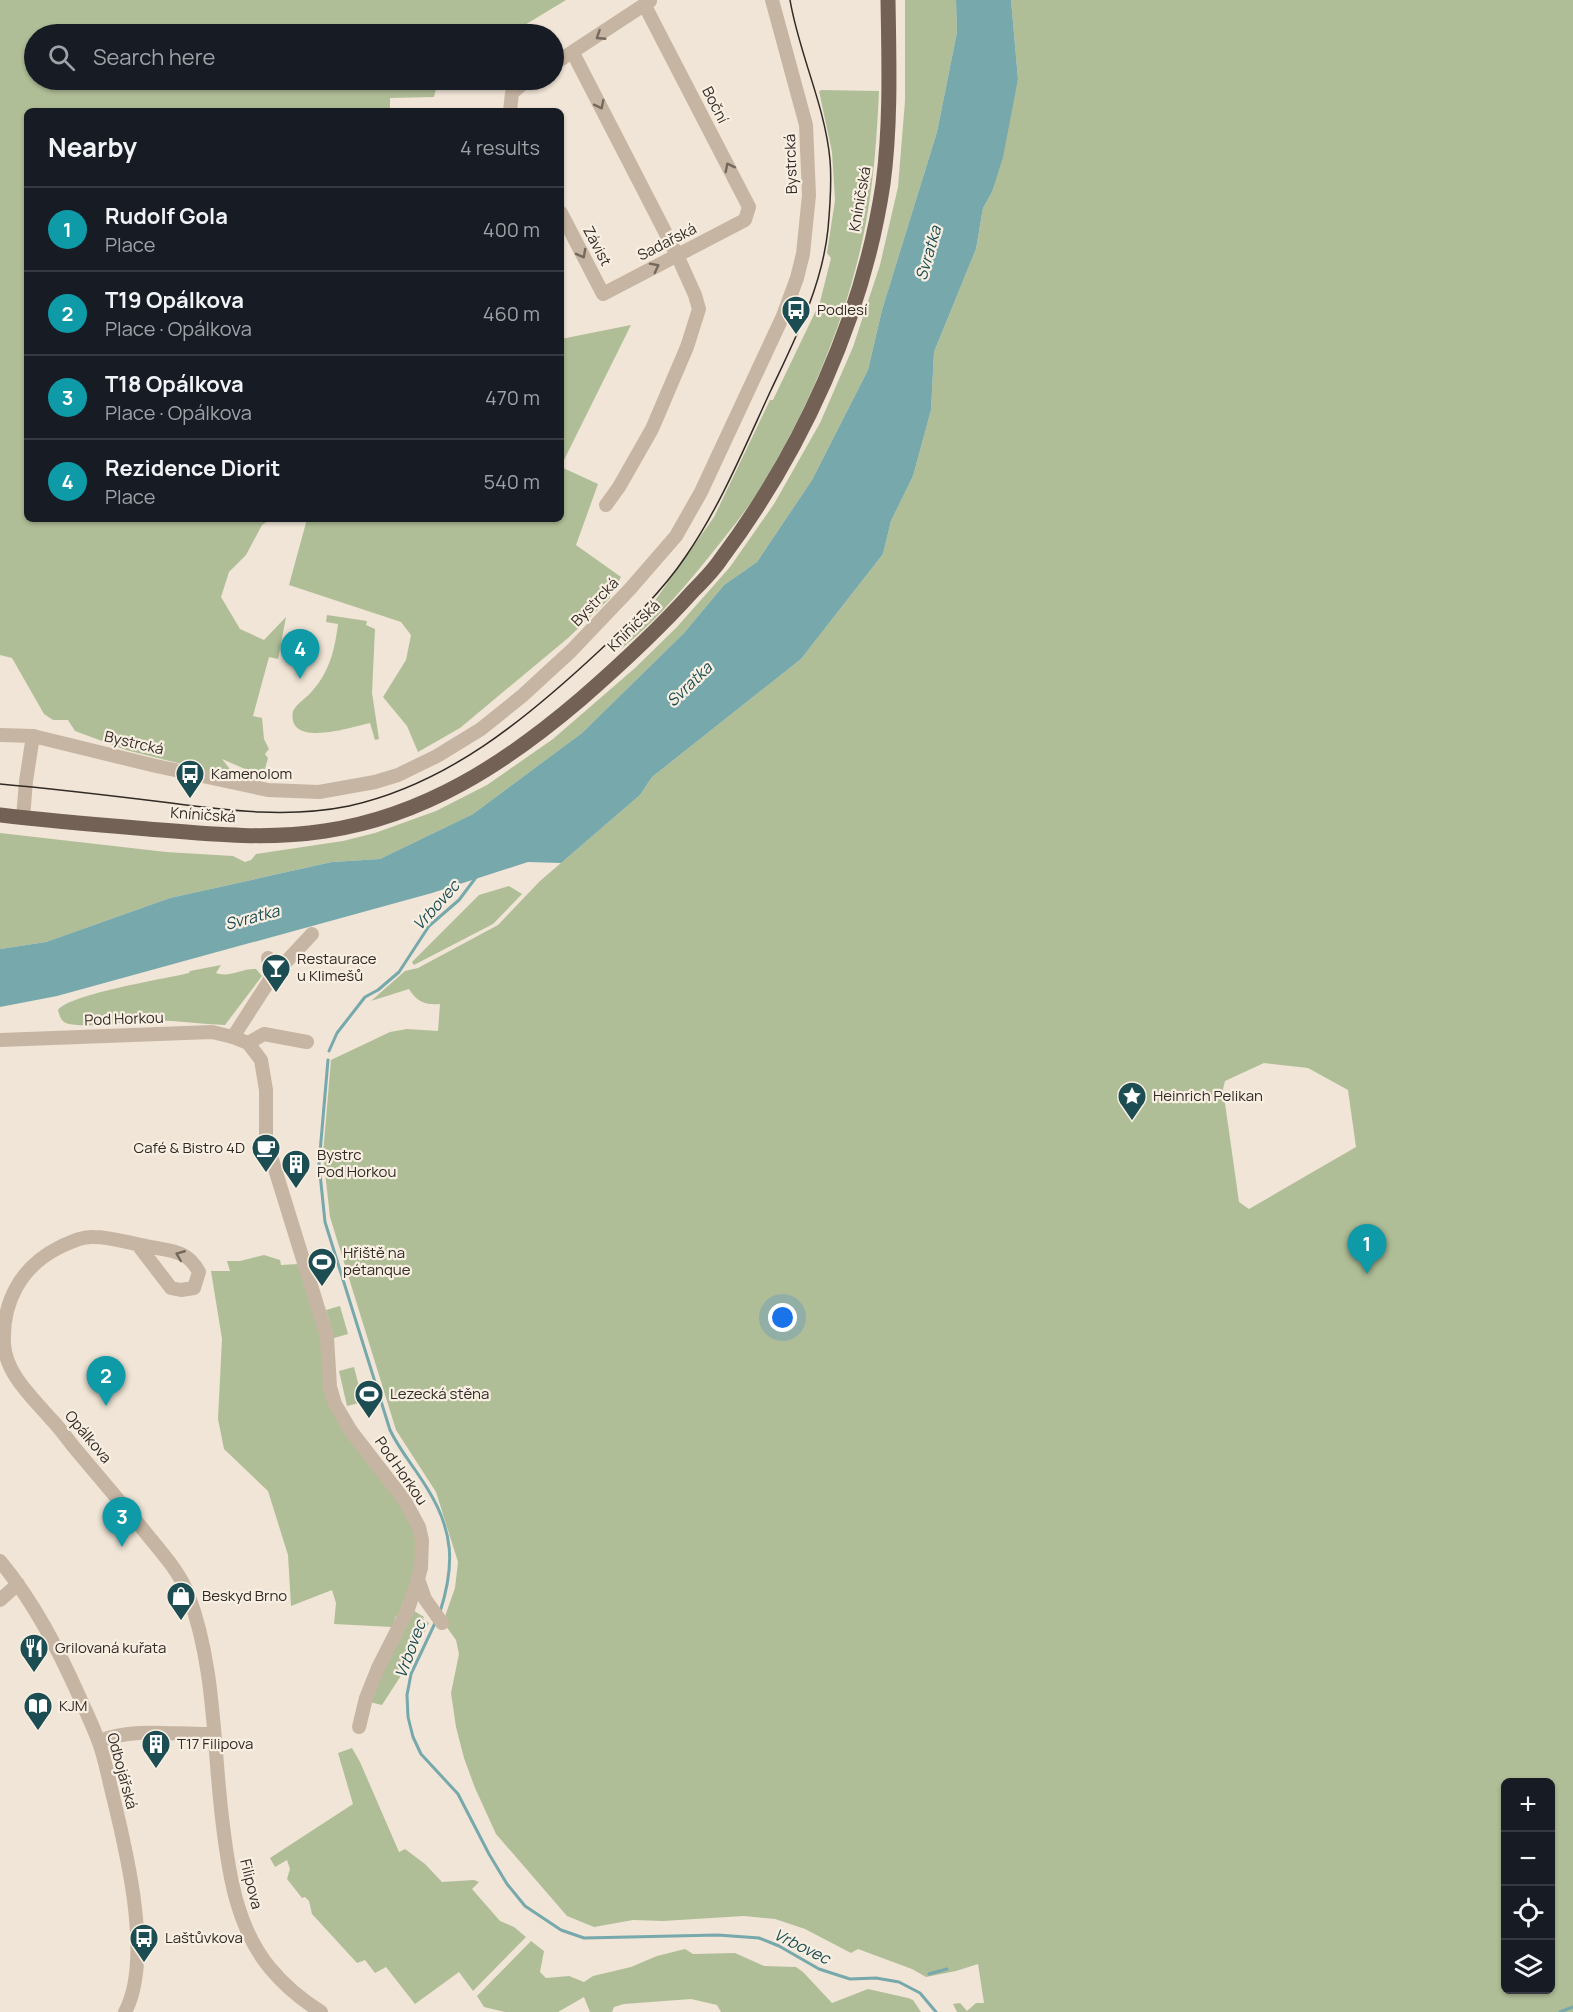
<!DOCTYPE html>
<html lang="en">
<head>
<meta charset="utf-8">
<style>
  :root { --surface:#171b24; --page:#20242c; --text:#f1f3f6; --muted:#9ea1a6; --line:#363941; --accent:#0b8043 }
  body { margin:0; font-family:Manrope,sans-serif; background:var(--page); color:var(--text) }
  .controls { position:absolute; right:18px; bottom:18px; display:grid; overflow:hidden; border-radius:9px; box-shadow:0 2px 4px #0004 }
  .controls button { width:54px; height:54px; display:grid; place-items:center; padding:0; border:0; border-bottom:2px solid var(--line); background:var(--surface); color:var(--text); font:30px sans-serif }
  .you { position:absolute; left:783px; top:1318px; width:21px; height:21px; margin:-15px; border:4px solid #fff; border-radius:50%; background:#1a73e8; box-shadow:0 0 0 9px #1a73e833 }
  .badge { display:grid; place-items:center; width:39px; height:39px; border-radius:50%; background:var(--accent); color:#fff; font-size:20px; font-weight:700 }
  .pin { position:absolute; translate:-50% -50px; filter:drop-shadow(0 2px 3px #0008) }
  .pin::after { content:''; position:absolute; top:32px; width:21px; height:18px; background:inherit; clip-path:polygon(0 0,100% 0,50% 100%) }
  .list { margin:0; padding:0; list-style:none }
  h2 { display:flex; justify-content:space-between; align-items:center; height:78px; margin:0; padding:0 24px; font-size:26px }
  h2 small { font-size:20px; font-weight:400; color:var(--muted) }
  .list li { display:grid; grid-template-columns:39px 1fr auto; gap:18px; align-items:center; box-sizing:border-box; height:84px; padding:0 24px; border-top:2px solid var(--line) }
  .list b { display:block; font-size:22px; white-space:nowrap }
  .list p { margin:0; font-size:20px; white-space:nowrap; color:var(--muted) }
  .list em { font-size:20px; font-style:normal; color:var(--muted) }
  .icon { flex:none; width:33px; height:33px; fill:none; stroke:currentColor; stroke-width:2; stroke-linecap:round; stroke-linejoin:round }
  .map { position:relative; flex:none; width:1573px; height:2012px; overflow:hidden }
  .search { position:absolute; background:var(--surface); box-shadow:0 2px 4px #0004; left:24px; top:24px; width:540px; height:66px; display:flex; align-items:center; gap:15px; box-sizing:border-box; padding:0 21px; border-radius:33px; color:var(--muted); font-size:22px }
  .panel { position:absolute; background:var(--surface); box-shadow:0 2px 4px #0004; left:24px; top:108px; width:540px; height:414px; border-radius:9px }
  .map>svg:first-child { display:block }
  .green { fill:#b0be97; fill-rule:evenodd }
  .water { fill:#76a8ac }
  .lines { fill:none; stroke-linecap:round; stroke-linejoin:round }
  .stream { stroke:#76a8ac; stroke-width:3 }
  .minor { stroke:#c7b5a3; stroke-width:14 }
  .major { stroke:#746156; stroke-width:15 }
  .tram { stroke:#322a25; stroke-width:1.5 }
  .oneway { stroke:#75695e }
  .labels { text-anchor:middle; stroke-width:4.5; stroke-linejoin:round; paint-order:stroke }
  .street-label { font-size:15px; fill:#322a25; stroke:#f8efe2 }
  .poi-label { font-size:15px; fill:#322a25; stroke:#f8efe2; text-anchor:start }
  .water-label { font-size:16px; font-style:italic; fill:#1b4d53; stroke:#f8efe2 }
</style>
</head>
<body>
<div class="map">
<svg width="1573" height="2012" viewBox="0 0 1573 2012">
  <rect width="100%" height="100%" fill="#f0e5d6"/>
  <g class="green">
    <polygon points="0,0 566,0 510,34 492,34 484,24 467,34 34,34 34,80 438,80 434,97 390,98 390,111 27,111 27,519 271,519 262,525 246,555 229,572 221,597 240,629 264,640 286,617 278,659 269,657 253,716 262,718 264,739 269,749 265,754 268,758 265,769 266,778 222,759 237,778 126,750 75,731 68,720 53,720 44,714 12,658 0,655"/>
    <polygon points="905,0 956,0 957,32 937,132 882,310 868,370 812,480 757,562 724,585 684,633 582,733 473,814 380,859 332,862 170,898 46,942 0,949 0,833 166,852 233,856 245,862 251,860 256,854 343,841 375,833 436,811 487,785 553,739 635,668 677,627 730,567 774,504 820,423 853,347 880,265 898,187 905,101"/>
    <path d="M 1011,0 L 1573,0 L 1573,2012 L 957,2012 L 953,2004 L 960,2003 L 967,2011 L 976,2003 L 984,2003 L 978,1964 L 956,1971 L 926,1977 L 912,1969 L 858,1949 L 851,1953 L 805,1929 L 775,1919 L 744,1916 L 663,1921 L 633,1920 L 594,1927 L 567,1916 L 496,1834 L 475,1788 L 464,1758 L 456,1727 L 451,1693 L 459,1654 L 456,1640 L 443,1622 L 455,1588 L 458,1562 L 436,1492 L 396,1430 L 330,1217 L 323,1154 L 331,1060 L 390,1032 L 407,1029 L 438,1031 L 440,1004 C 425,1005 417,1002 409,989 L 371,1001 L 405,971 L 418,968 L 498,925 L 540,881 L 640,795 L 652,777 L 801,659 L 883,554 L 891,521 L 913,476 L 931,410 L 934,352 L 976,249 L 983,208 L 992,192 L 1018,79 ZM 1264,1063 L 1308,1068 L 1348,1090 L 1356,1147 L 1249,1209 L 1239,1202 L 1223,1089 L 1225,1081 ZM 1506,1782 L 1550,1782 L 1550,1990 L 1506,1990 Z"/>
    <path d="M 822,90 L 879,91 C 877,135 874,179 866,222 C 849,316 806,415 756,495 C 739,521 719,544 700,568 C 676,597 651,625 621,649 L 615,642 L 654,602 L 714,517 L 770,400 L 773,400 L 820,302 L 831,258 L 827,253 L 835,200 L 832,152 L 819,91 Z"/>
    <polygon points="631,325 561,466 561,339"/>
    <polygon points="561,467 598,484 576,545 621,577 609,599 568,638 460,728 418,752 407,726 383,697 406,660 411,635 401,622 289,585 307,519 561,519"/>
    <path d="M 327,615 L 367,621 L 366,625 L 375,629 L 372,693 L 379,739 L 375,740 L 370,723 C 352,727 286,749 293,711 C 298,702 307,698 313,690 C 330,671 335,648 338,624 L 326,622 Z"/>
    <polygon points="509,886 522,894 493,924 414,965 412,962 479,895"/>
    <path d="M 221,965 L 216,973 C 230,978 242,968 256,969 L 262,976 L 225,1025 C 197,1024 169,1019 141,1021 C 120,1022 89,1028 69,1024 C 61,1022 60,1017 58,1010 C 70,994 164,979 189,973 L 190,971 Z"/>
    <polygon points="264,1255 280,1260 281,1265 299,1264 322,1343 330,1405 336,1418 410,1517 416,1542 416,1568 398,1616 396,1616 392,1627 334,1624 336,1603 332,1590 291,1606 288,1555 268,1491 224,1449 218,1419 222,1339 211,1271 230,1271 227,1261 240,1261"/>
    <polygon points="340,1306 348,1334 334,1338 326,1310"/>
    <polygon points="354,1367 363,1402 347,1406 339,1371"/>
    <polygon points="411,1609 424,1617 423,1619 429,1623 404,1671 382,1705 369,1702"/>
    <polygon points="352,1748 360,1762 399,1852 405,1849 425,1864 442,1882 474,1880 479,1882 472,1889 500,1921 514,1927 526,1937 473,1991 459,1972 415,2004 386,1967 375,1973 365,1960 357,1963 312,1914 309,1901 305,1897 302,1898 287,1879 290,1869 287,1860 275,1867 270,1858 353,1804 338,1753"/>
    <polygon points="531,1941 544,1951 540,1972 546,1978 569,1976 584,1982 593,1976 631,1967 657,1956 685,1949 693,1954 735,1953 764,1966 796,1967 803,1972 832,2003 868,1989 908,1998 913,2000 921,2012 721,2012 717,2005 691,1999 624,2004 614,2007 612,2012 590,2012 584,1997 558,2012 505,2012 484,2007 477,1996"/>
  </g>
  <polygon class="water" points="956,0 1011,0 1018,79 1003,157 992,192 983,208 976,249 934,352 931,410 913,476 891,521 883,554 801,659 652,777 640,795 561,863 528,862 432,893 57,996 0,1007 0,949 46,942 170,898 332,862 380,859 473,814 582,733 684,633 724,585 757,562 812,480 868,370 882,310 937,132 957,32"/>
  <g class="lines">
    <g class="stream">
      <polyline points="329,1051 337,1033 365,997 378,990 399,972 429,926 459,900 477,876"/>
      <path d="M 328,1060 L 319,1164 L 325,1222 L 390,1430 C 400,1451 415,1468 427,1488 C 454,1531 455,1565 440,1612"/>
      <polyline points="436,1621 411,1674 407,1695 408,1717 413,1737 421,1754 458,1794 489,1854 507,1884 525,1906 561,1930 584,1938 718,1935 759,1938 779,1946 819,1969 850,1979 876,1978 899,1982 920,1993 936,2012"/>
      <polyline points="929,1974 947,1969"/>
      <polyline points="1560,2012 1573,2007"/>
    </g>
    <g class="minor">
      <polyline points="573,53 677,255 695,295 699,309 687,347 652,429 619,487 606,505"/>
      <polyline points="554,64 650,1"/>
      <polyline points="510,111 512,93 527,80"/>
      <polyline points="561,213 603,294 745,220 749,207 645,6"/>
      <polyline points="0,735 33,736 156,766 268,790 319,792 375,782 398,775 437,756 481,729 522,696 571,651 630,589 676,536 701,492 783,316 797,278 803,254 809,195 806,125 772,0"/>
      <polyline points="23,818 26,781 33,736"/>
      <polyline points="268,958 271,978"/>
      <polyline points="233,1037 271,978 312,934"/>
      <polyline points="0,1040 212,1032 233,1037 248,1043 261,1060 266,1090 266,1140 327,1337 330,1387 335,1404 351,1431 405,1501 419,1527 422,1540 421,1568 418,1579 425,1599 442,1623"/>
      <polyline points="248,1043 264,1034 307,1042"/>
      <path d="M 138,1245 L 171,1288 L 181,1290 L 194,1288 L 199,1272 C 187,1249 169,1251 146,1246 C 129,1243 111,1237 94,1237 C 82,1236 71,1242 60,1247 C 21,1266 2,1302 4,1344 C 6,1374 32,1397 50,1418 C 59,1427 66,1437 73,1446 C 95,1472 116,1497 137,1522 C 154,1544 178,1568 188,1594 C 216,1667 213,1750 223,1826 C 229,1875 237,1928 270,1968 C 284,1985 302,2000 321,2012"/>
      <path d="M 0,1561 C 34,1602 58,1649 80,1698 C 86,1712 93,1726 98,1740 C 104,1755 107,1772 111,1788 C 125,1845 154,1958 125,2012"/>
      <polyline points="0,1600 18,1584"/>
      <polyline points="359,1727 366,1698 378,1668 408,1609 418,1579"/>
      <path d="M 99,1741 C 136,1727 175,1735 213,1734"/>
    </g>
    <path class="major" d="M 0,815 C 49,821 99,825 148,829 C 208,834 266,840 325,831 C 425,816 506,763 581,699 C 620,665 658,630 693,591 C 703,581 713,571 721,559 C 801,452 863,318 883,184 C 891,124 889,61 888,0"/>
    <path class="tram" d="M 0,784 C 57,789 114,796 171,803 C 231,811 290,818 349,806 C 448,784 526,719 598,652 C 630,622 662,592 686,556 C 721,505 745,446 771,390 C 795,339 822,287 828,229 C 830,207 832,183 830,160 C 825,105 799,54 790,0"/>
  </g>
  <defs><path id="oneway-chevron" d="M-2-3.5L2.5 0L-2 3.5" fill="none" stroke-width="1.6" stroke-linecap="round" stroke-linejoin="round" transform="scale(1.5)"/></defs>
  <g class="oneway">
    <use href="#oneway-chevron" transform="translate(600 36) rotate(147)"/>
    <use href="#oneway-chevron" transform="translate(600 105) rotate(63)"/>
    <use href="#oneway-chevron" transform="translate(729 167) rotate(-117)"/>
    <use href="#oneway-chevron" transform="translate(582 254) rotate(62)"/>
    <use href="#oneway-chevron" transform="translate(655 267) rotate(-27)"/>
    <use href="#oneway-chevron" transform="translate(180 1255) rotate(-158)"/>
  </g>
  <defs>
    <g id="bus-pin" transform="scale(1.5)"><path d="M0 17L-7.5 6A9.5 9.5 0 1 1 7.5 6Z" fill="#1b4d53" stroke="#f8efe2"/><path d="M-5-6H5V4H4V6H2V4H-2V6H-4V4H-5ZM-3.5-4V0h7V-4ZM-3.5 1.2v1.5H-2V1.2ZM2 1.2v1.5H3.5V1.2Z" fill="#fff"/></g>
    <g id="bar-pin" transform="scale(1.5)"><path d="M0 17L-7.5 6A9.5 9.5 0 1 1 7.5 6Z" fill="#1b4d53" stroke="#f8efe2"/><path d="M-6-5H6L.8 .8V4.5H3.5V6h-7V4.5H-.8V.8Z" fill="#fff"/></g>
    <g id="sight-pin" transform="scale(1.5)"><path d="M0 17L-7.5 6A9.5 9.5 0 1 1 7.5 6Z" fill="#1b4d53" stroke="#f8efe2"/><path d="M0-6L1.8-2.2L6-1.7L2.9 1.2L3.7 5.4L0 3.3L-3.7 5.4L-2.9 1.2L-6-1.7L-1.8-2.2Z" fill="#fff"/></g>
    <g id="cafe-pin" transform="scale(1.5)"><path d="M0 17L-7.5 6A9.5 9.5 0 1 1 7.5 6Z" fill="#1b4d53" stroke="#f8efe2"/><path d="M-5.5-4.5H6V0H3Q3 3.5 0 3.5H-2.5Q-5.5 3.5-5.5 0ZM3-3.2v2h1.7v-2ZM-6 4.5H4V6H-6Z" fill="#fff"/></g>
    <g id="building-pin" transform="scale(1.5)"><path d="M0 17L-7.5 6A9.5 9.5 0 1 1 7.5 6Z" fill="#1b4d53" stroke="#f8efe2"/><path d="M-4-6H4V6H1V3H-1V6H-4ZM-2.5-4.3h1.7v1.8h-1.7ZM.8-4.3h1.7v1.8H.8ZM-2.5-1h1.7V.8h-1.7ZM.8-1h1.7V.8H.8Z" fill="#fff"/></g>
    <g id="stadium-pin" transform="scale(1.5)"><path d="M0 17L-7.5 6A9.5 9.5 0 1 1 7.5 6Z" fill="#1b4d53" stroke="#f8efe2"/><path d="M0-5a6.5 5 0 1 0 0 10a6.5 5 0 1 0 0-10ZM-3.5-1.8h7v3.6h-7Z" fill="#fff"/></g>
    <g id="shop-pin" transform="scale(1.5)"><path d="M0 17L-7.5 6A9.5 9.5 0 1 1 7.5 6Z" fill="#1b4d53" stroke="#f8efe2"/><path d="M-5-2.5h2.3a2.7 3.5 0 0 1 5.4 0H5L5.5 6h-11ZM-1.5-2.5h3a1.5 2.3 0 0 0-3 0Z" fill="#fff"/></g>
    <g id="restaurant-pin" transform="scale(1.5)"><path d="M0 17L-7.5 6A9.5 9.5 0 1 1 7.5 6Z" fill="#1b4d53" stroke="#f8efe2"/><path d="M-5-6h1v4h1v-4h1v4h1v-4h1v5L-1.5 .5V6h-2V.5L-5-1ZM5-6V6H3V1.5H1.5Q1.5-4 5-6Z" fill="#fff"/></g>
    <g id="library-pin" transform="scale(1.5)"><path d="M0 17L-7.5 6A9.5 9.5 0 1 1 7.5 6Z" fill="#1b4d53" stroke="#f8efe2"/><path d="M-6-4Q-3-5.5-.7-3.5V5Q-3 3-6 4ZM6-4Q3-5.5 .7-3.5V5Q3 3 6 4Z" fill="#fff"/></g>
  </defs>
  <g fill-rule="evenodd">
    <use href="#bus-pin" x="796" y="310"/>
    <use href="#bus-pin" x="190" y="774"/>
    <use href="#bar-pin" x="276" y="968"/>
    <use href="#sight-pin" x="1132" y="1096"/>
    <use href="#cafe-pin" x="266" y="1148"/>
    <use href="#building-pin" x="296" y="1164"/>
    <use href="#stadium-pin" x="322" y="1262"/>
    <use href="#stadium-pin" x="369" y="1394"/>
    <use href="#shop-pin" x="181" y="1596"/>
    <use href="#restaurant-pin" x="34" y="1648"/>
    <use href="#library-pin" x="38" y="1706"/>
    <use href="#building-pin" x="156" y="1744"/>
    <use href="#bus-pin" x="144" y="1938"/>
  </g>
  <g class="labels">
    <g class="street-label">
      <text transform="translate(715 105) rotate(63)" y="5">Boční</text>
      <text transform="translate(791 164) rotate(-92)" y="5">Bystrcká</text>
      <text transform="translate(860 199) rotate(-80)" y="5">Kníničská</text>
      <text transform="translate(667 242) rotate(-27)" y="5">Sadařská</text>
      <text transform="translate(597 246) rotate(62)" y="5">Závist</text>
      <text transform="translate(595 602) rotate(-46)" y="5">Bystrcká</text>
      <text transform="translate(634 626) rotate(-44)" y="5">Kníničská</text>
      <text transform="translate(134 743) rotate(13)" y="5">Bystrcká</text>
      <text transform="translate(203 815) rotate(4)" y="5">Kníničská</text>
      <text transform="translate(124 1019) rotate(-2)" y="5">Pod Horkou</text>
      <text transform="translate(88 1437) rotate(50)" y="5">Opálkova</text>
      <text transform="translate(401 1471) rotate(55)" y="5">Pod Horkou</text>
      <text transform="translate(122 1771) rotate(75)" y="5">Odbojářská</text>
      <text transform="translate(251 1884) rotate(76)" y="5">Filipova</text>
    </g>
    <g class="poi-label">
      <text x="817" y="315">Podlesí</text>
      <text x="211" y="779">Kamenolom</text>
      <text x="297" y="964">Restaurace<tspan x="297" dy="17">u Klimešů</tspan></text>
      <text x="1153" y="1101">Heinrich Pelikan</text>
      <text x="245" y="1153" text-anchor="end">Café &amp; Bistro 4D</text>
      <text x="317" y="1160">Bystrc<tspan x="317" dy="17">Pod Horkou</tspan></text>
      <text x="343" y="1258">Hřiště na<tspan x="343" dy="17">pétanque</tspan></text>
      <text x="390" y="1399">Lezecká stěna</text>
      <text x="202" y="1601">Beskyd Brno</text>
      <text x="55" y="1653">Grilovaná kuřata</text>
      <text x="59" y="1711">KJM</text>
      <text x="177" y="1749">T17 Filipova</text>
      <text x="165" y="1943">Laštůvkova</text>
    </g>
    <g class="water-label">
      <text transform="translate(928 253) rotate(-74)" y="6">Svratka</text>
      <text transform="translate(689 684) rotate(-44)" y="6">Svratka</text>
      <text transform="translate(436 905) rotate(-48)" y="6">Vrbovec</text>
      <text transform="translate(252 917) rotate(-15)" y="6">Svratka</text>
      <text transform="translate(410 1649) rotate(-70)" y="6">Vrbovec</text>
      <text transform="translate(802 1946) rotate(26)" y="6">Vrbovec</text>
    </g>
  </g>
</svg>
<div class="controls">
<button>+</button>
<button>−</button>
<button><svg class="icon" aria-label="locate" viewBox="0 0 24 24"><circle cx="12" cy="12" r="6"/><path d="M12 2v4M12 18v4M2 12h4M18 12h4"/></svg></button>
<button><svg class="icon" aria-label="layers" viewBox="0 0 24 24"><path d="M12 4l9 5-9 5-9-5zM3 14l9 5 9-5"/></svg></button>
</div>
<div class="you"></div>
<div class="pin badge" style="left:1367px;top:1274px;background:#0f9aa8">1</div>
<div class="pin badge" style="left:106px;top:1406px;background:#0f9aa8">2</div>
<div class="pin badge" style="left:122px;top:1547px;background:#0f9aa8">3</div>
<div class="pin badge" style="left:300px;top:679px;background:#0f9aa8">4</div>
<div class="search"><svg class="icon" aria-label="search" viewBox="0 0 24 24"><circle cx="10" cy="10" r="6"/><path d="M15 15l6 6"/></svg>Search here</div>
<section class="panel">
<h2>Nearby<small>4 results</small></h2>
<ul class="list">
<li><span class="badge" style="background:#0f9aa8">1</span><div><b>Rudolf Gola</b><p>Place</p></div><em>400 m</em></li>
<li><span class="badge" style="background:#0f9aa8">2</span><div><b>T19 Opálkova</b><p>Place · Opálkova</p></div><em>460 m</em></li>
<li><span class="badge" style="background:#0f9aa8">3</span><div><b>T18 Opálkova</b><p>Place · Opálkova</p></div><em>470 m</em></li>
<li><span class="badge" style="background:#0f9aa8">4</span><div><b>Rezidence Diorit</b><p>Place</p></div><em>540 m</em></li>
</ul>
</section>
</div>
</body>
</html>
